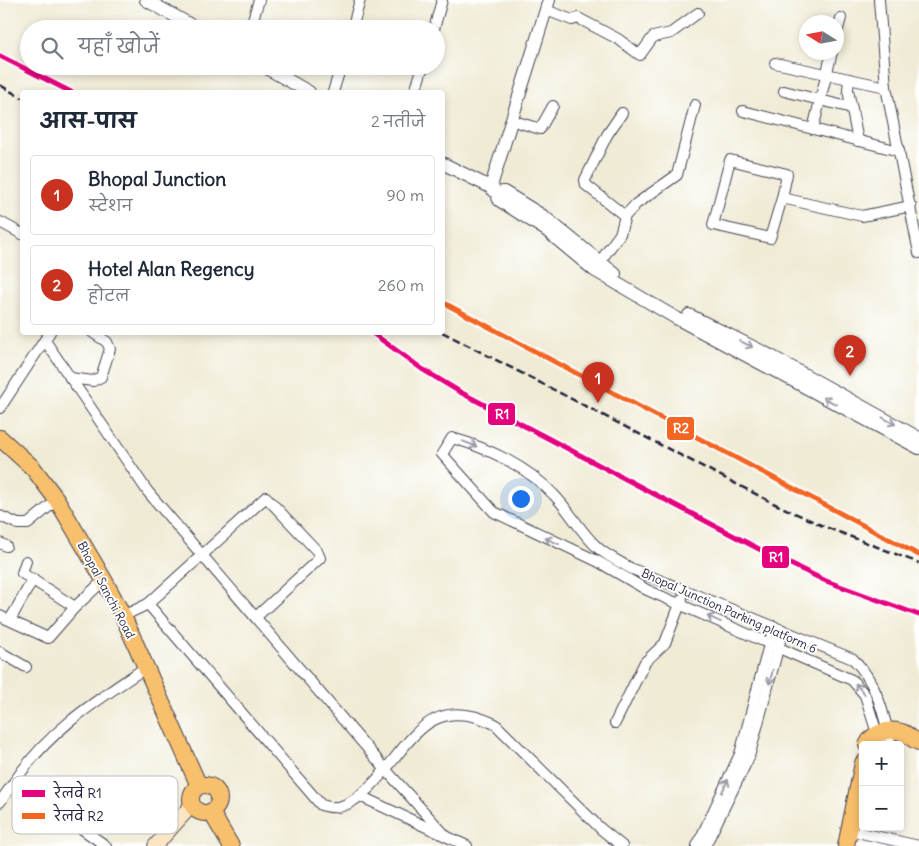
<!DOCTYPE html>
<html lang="hi">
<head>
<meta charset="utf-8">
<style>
  :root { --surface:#fff; --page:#f2f2f3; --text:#1f2937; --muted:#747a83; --line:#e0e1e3; --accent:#c8321e }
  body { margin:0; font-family:Delius,"Playpen Sans Deva",sans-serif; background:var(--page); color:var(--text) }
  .controls { position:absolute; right:15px; bottom:15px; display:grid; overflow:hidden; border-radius:5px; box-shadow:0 2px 8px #0003 }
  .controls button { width:45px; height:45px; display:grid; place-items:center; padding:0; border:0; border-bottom:1px solid var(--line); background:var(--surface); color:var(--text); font:25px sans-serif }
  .compass { position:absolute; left:799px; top:15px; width:45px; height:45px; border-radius:50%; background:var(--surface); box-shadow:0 2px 8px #0003; rotate:281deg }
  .you { position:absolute; left:520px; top:498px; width:18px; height:18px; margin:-12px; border:4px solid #fff; border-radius:50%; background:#1a73e8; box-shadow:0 0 0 8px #1a73e833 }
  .badge { display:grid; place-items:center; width:32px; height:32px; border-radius:50%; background:var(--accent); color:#fff; font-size:16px; font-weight:700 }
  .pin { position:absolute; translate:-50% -41px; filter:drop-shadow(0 1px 2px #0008) }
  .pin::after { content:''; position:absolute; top:26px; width:18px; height:15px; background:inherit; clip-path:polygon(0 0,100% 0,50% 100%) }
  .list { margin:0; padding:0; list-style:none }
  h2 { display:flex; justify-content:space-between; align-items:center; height:65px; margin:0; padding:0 20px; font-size:21px }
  h2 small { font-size:16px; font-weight:400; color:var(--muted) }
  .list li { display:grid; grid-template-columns:32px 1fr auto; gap:15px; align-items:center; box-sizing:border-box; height:80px; margin:0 10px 10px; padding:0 10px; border:1px solid var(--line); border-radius:5px }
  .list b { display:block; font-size:19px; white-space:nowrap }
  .list p { margin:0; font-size:16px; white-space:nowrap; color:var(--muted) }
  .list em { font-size:16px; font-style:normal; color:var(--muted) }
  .icon { flex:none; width:28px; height:28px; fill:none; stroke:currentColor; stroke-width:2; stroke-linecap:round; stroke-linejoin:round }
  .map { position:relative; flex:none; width:919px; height:846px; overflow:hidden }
  .search { position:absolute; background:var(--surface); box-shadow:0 2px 8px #0003; left:20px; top:20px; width:425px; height:55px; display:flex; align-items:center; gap:12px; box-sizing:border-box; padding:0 18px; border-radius:28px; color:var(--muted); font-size:19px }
  .panel { position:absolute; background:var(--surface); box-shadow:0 2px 8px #0003; left:20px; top:90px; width:425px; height:245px; border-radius:5px }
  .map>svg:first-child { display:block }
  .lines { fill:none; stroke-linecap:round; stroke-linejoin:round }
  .minor-casing { stroke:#414052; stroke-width:12 }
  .tertiary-casing { stroke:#414052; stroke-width:14 }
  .secondary-casing { stroke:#414052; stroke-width:16 }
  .primary-casing { stroke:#414052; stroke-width:18 }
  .minor { stroke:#fff; stroke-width:10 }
  .tertiary { stroke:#fff; stroke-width:12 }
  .secondary { stroke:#fce5c4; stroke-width:14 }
  .primary { stroke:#f8bf6c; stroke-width:16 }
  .rail { stroke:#22223b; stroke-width:2.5; stroke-dasharray:8 4; stroke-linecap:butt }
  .rail-1-casing { stroke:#fff; stroke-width:9 }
  .rail-2-casing { stroke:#fff; stroke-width:9 }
  .rail-1 { stroke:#e5007d; stroke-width:5 }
  .rail-2 { stroke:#f26522; stroke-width:5 }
  .oneway { stroke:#9c9ca7 }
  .labels { text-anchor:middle; stroke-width:4; stroke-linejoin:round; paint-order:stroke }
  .street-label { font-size:12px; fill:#22223b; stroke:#fff }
  .key { fill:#fff; stroke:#bdbdc4; stroke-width:1 }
  .key-label { font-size:14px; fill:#22223b }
  .line-badge { stroke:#fff; stroke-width:2 }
  .badge-label { font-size:14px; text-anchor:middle; font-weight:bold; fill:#fff }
</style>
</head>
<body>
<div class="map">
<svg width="919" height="846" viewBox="0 0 919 846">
  <rect width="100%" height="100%" fill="#fff"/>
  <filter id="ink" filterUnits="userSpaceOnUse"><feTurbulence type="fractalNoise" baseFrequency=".02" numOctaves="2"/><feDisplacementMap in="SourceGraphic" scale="10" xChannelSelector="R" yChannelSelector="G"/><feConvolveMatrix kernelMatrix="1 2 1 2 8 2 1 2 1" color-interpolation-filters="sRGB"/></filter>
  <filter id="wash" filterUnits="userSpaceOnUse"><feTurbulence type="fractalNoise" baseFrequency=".0096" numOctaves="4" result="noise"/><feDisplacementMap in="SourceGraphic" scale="20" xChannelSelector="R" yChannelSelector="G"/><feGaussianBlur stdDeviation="1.12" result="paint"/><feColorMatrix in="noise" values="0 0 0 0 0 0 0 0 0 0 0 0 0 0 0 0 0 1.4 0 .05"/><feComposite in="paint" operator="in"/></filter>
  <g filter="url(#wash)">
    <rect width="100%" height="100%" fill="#f0ebd5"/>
  </g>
  <g filter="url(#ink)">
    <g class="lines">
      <g class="minor-casing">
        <g id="minor">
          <polyline points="879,0 886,87 919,253"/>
          <polyline points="546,10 572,20 578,18 618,39 640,55 653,37 671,33 698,13"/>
          <polyline points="250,29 259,0"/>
          <polyline points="352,29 360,0"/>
          <polyline points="434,29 442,0"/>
          <polyline points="836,36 841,18"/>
          <polyline points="775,63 886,87"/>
          <polyline points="849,79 848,90 858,141"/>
          <polyline points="784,91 852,108"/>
          <polyline points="333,92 341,66"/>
          <polyline points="415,92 423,66"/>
          <polyline points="743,111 899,151"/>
          <polyline points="622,113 607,135 585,180 586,185 625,216"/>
          <polyline points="511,120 540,129 553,106"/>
          <polyline points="813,129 832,52"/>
          <polyline points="782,198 770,238 713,225 730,160 787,174 782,198 862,216 911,206"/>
          <polyline points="0,222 22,234"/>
          <polyline points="596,267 620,234 625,216 636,204 677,175 695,105"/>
          <polyline points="46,342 148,492 386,770 446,836"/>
          <polyline points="70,378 93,381 101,377 110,349 107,342 92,332"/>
          <polyline points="0,408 50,332"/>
          <polyline points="0,516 18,524 28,524 57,500"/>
          <polyline points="0,543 6,546"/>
          <polyline points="26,561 22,573 75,607"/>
          <path d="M 148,604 L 321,805 C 326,806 331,808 336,807 C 348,807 361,795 369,788 C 410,747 426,691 495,724 L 601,829 L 622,846"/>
          <polyline points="0,616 48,638 75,607 104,580"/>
          <polyline points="123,616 148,604 266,497 317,551 320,558 256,617"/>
          <polyline points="10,620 33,579"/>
          <polyline points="0,652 26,667"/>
          <polyline points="615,723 645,662 665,643 682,599"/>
          <path d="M 880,743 L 865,695 L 852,680 L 647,590 L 597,561 L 494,512 L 442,454 L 452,438 C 488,448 528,467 554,495 C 570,511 581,533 598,548 C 607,556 620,562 630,568 L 853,659 C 876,681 883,711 890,740"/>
          <path d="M 15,781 C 48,731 96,701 145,668"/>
          <polyline points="360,796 467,846"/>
          <polyline points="0,802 15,781 106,846"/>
          <polyline points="857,832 919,846"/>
          <polyline points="697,846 740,754 774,626"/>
          <polyline points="705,846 749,757 783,630"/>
        </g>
      </g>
      <g class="tertiary-casing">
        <g id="tertiary">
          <polyline points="146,0 198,29"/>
          <polyline points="549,0 492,183 493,190 497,193 499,200 546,230 594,270 676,318 919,448"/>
          <polyline points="263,66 309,92"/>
          <polyline points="442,163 492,188"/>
          <polyline points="497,193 504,192 543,216 615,274"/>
          <polyline points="689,315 771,356 919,438"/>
        </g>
      </g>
      <g class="secondary-casing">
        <polyline id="secondary" points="155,846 192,805"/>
      </g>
      <g class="primary-casing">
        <g id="primary">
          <polyline points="0,438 33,468 57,500 104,580 123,616 199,786"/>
          <path d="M 867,745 C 873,731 893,727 906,734 C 911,737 912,740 919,742"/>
          <circle cx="205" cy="799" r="14"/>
          <polyline points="211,812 231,846"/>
          <polyline points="846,846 863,763"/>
        </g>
      </g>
      <use href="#minor" class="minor"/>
      <use href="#tertiary" class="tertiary"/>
      <use href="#secondary" class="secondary"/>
      <use href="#primary" class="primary"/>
      <g class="rail">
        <polyline points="0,85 22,98"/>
        <polyline points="371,332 422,369 460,392 759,549 826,581 919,615"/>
        <polyline points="442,332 773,503 823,526 919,563"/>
      </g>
      <g class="rail-1-casing">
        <g id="rail-1">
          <polyline points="0,56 71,92"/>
          <polyline points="371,332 422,369 460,392 759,549 826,581 919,615"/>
        </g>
      </g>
      <g class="rail-2-casing">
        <polyline id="rail-2" points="442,302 919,555"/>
      </g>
      <use href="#rail-1" class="rail-1"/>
      <use href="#rail-2" class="rail-2"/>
    </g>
    <defs><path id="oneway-shaft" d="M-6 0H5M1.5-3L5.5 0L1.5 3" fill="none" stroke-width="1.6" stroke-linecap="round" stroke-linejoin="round" transform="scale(1.25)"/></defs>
    <g class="oneway">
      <use href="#oneway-shaft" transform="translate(746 344) rotate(26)"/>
      <use href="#oneway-shaft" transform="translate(830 401) rotate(-152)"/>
      <use href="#oneway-shaft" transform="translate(889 421) rotate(29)"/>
      <use href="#oneway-shaft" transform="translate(470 444) rotate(21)"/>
      <use href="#oneway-shaft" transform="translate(552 541) rotate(-156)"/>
      <use href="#oneway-shaft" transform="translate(714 619) rotate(-156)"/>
      <use href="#oneway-shaft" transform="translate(771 677) rotate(105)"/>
      <use href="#oneway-shaft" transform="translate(860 689) rotate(-130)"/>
      <use href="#oneway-shaft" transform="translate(725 786) rotate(-65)"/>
    </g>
  </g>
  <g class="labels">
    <g class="street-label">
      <text transform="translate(106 590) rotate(62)" y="4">Bhopal Sanchi Road</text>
      <text transform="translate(729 611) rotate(24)" y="4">Bhopal Junction Parking platform 6</text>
    </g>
  </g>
  <rect x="12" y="776" width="166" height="58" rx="8" class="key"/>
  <rect x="22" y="790" width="23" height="7" fill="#e5007d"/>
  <rect x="22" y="813" width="23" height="6" fill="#f26522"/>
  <g class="key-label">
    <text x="54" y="798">रेलवे R1</text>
    <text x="54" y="821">रेलवे R2</text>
  </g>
  <g class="line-badge">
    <rect x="487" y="402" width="29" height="24" rx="5" fill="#e5007d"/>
    <rect x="666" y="416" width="29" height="25" rx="5" fill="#f26522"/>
    <rect x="761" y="545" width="29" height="24" rx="5" fill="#e5007d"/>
  </g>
  <g class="badge-label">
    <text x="502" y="419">R1</text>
    <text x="681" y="433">R2</text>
    <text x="776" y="562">R1</text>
  </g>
</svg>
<div class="controls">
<button>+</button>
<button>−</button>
</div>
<svg class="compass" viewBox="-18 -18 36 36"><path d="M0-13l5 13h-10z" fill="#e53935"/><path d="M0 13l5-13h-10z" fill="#747a83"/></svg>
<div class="you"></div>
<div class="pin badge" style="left:598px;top:403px">1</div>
<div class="pin badge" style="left:850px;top:376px">2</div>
<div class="search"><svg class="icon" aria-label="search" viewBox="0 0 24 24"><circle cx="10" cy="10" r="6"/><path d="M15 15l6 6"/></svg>यहाँ खोजें</div>
<section class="panel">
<h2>आस-पास<small>2 नतीजे</small></h2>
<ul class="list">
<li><span class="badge">1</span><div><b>Bhopal Junction</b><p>स्टेशन</p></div><em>90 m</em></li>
<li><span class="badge">2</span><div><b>Hotel Alan Regency</b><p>होटल</p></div><em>260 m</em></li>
</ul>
</section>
</div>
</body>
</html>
